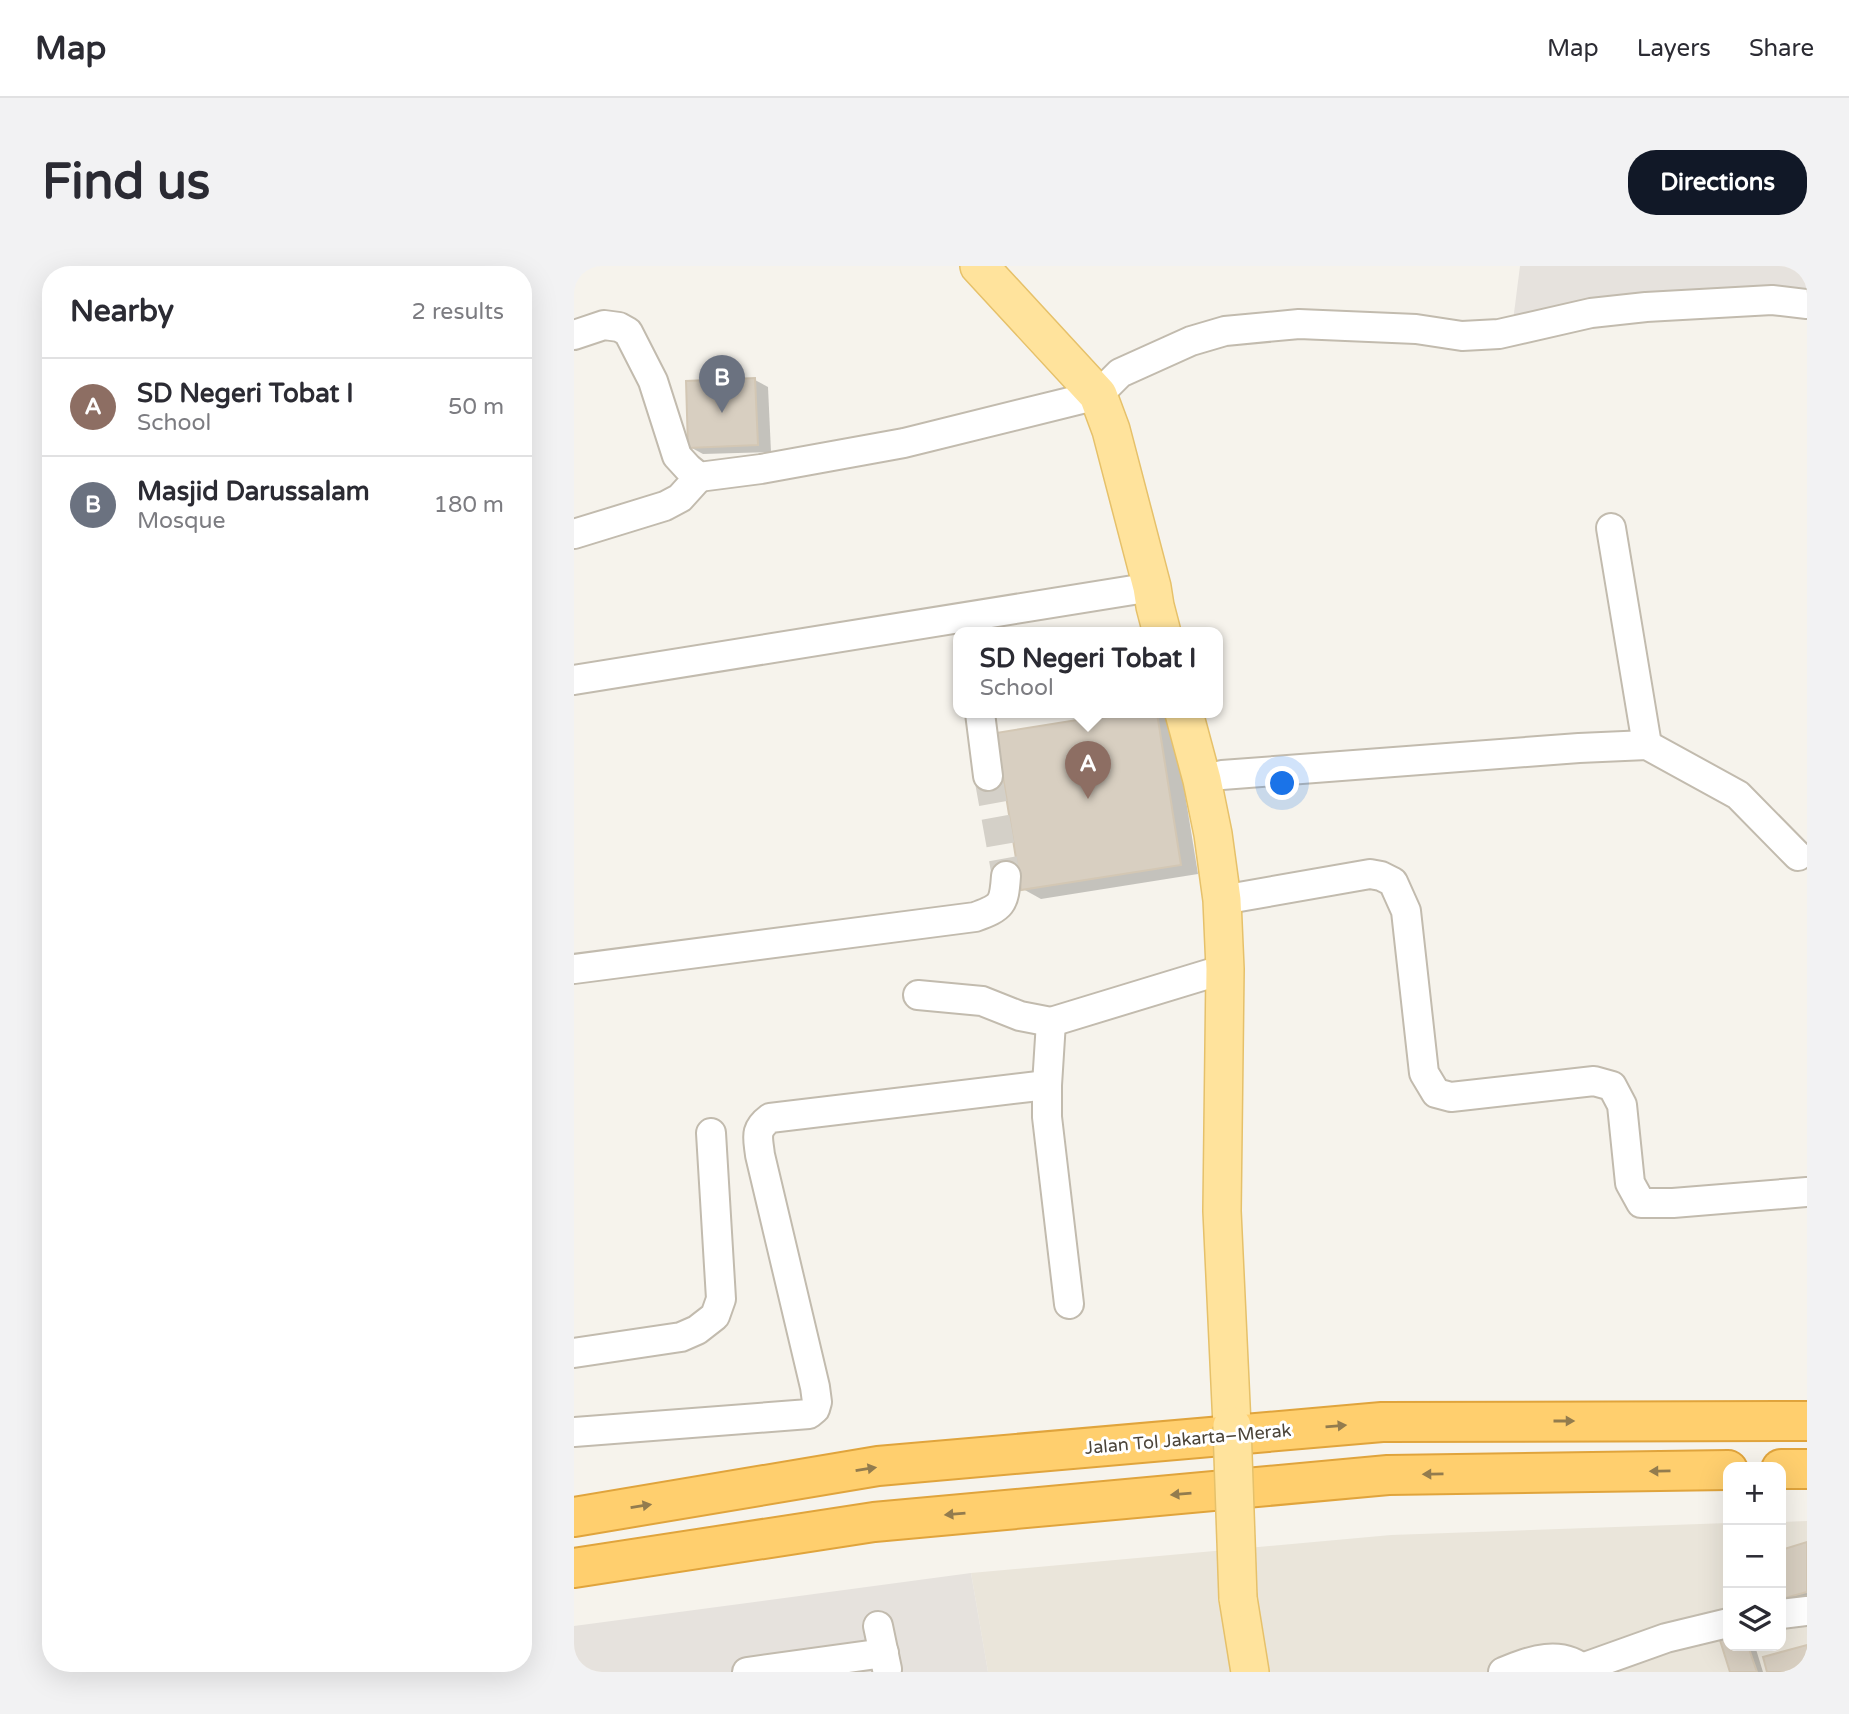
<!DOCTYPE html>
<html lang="en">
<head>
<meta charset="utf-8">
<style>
  :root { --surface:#fff; --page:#f2f2f3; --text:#2b2b33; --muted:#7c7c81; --line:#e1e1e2; --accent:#111827 }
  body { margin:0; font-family:"Varela Round",sans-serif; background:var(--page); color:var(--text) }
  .controls { position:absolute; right:21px; bottom:21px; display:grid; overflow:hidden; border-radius:14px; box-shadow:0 7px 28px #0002 }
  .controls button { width:63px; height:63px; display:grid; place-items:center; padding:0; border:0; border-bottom:2px solid var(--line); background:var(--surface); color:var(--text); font:35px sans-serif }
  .you { position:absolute; left:709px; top:518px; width:24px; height:24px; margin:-18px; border:5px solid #fff; border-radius:50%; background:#1a73e8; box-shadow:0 0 0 10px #1a73e833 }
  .badge { display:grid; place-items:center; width:46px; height:46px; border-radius:50%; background:var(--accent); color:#fff; font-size:23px; font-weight:700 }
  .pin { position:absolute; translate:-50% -58px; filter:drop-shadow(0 2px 4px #0008) }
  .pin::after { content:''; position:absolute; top:37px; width:24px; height:21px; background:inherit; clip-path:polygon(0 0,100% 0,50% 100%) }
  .popup { position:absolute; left:379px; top:361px; width:270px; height:91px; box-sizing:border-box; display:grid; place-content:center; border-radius:14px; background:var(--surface); filter:drop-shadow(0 2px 5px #0005); font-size:23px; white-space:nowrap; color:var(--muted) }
  .popup b { font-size:26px; color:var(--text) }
  .popup::after { content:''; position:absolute; left:50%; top:100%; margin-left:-14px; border:14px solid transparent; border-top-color:var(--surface) }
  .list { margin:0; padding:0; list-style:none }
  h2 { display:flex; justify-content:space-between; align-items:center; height:91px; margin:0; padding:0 28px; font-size:30px }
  h2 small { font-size:23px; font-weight:400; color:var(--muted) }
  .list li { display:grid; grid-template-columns:46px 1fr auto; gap:21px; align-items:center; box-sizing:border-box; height:98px; padding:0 28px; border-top:2px solid var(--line) }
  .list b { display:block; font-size:26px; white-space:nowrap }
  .list p { margin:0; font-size:23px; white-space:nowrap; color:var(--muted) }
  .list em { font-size:23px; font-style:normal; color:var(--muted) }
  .icon { flex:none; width:38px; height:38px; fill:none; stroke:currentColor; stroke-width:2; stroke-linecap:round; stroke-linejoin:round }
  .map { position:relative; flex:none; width:1233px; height:1406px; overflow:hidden; border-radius:28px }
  header { display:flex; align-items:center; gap:42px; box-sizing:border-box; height:98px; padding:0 35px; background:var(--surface); border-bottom:2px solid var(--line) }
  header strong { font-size:33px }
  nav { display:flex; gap:38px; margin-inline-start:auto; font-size:24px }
  .intro { display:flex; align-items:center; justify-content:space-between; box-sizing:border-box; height:168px; padding:0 42px }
  h1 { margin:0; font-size:49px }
  .button { padding:18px 32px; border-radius:28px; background:var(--accent); color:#fff; font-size:24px; font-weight:700 }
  main { display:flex; gap:42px; padding:0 42px }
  aside { flex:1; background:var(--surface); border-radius:28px; box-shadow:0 7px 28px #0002 }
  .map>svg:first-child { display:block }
  .residential { fill:#eae5da }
  .industrial { fill:#e6e2dd }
  .shadow { fill:#0003 }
  .building { fill:#d8cfc1; stroke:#d3c7b4; stroke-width:2 }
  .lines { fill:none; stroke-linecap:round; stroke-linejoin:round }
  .minor-tunnel { stroke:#d4d0c8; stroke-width:28; stroke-dasharray:28 14; stroke-linecap:butt }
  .minor-casing { stroke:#c2bbae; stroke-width:32 }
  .major-casing { stroke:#e6c16a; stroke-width:40 }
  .highway-casing { stroke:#e0a43c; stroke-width:42 }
  .minor { stroke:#fff; stroke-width:28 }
  .major { stroke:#ffe39c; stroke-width:37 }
  .highway { stroke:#ffcf6e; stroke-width:38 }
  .major-bridge-casing { stroke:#e6c16a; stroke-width:40; stroke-linecap:butt }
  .major-bridge { stroke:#ffe39c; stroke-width:37 }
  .oneway { fill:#937c4e }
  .labels { text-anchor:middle; stroke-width:6; stroke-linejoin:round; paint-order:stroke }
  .street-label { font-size:18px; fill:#4b4439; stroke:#fff }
</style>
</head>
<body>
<header>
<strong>Map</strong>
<nav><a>Map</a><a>Layers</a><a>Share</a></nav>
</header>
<div class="intro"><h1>Find us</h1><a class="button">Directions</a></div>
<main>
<aside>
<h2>Nearby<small>2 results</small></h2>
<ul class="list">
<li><span class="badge" style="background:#8d6e63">A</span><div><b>SD Negeri Tobat I</b><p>School</p></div><em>50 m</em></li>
<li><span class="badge" style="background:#6b7280">B</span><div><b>Masjid Darussalam</b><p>Mosque</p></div><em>180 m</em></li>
</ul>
</aside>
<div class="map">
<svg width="1233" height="1406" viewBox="0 0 1233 1406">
  <rect width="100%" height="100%" fill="#f6f3ec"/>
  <polygon class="residential" points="1233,1255 1233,1406 414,1406 397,1307 817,1269 1154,1257 1154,1380 1207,1380 1207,1256"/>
  <g class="industrial">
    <polygon points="946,0 1233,0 1233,43 939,55"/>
    <polygon points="397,1307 414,1406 0,1406 0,1360"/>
  </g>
  <g class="shadow">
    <polygon points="181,114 194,121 197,186 129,188 116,181"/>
    <polygon points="558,447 588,447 599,454 624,608 467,633 449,623"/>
    <polygon points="1233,1278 1233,1333 1222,1336 1213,1331 1207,1309 1207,1285"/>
    <polygon points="1154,1366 1154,1380 1181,1380 1189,1406 1158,1406 1146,1369"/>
  </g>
  <g class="building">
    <polygon points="181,112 184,179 114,182 112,115"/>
    <polygon points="547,447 583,447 607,599 447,624 422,467"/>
    <polygon points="1233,1276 1233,1326 1211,1332 1207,1316 1207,1284"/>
    <polygon points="1154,1365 1154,1380 1174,1380 1183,1406 1156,1406 1144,1368"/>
    <polygon points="1233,1379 1233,1406 1193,1406 1189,1391"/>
  </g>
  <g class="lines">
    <polyline class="minor-tunnel" points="414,510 432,610"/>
    <g class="minor-casing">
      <g id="minor">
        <polyline points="0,69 30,59 45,61 54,66 79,115 103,190 114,202 125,211 187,203 330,177 524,129 546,107 617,75 651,65 725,58 842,63 888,70 925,68 1017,47 1072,41 1198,34 1233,38"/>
        <polyline points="1037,262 1073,479"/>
        <polyline points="0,268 91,240 106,232 125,211"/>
        <polyline points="0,414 578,321"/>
        <polyline points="406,447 414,510"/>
        <polyline points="628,514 648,509 1005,482 1073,479 1164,529 1224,590"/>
        <polyline points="648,634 796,608 807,610 819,616 832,645 850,807 862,827 877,831 1020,815 1038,820 1048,839 1056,917 1067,937 1099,937 1233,926"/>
        <path d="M 0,703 L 401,651 C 428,641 430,639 432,610"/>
        <polyline points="344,729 408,735 446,750 477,756 651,703"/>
        <polyline points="477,756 473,819 473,851 495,1038"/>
        <polyline points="0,1087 107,1071 123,1064 141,1050 147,1033 137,867"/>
        <path d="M 0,1166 L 235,1148 L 241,1143 L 243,1136 L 241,1121 L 186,889 C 184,871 180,864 196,852 L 473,819"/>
        <polyline points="1207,1348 1233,1345"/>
        <polyline points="304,1360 313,1403"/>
        <polyline points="1008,1402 1092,1372 1154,1357"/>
        <polyline points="173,1406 310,1387"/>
        <path d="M 929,1406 C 956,1395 987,1382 1013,1406"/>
      </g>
    </g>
    <g class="major-casing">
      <g id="major">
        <polyline points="405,0 524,129 537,164 578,321 581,340 588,367"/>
        <polyline points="610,447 628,514 639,568 648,634 651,703 648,945 658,1160"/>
        <polyline points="664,1332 676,1406"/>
      </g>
    </g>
    <g class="highway-casing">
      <g id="highway">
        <polyline points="1207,1203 1233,1203"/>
        <polyline points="0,1251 304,1200 808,1156 1233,1155"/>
        <polyline points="0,1302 300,1256 814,1209 1154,1204"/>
      </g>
    </g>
    <use href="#minor" class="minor"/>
    <use href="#major" class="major"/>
    <use href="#highway" class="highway"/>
    <g class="major-bridge-casing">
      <polyline id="major-bridge" points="658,1160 664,1332"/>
    </g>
    <use href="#major-bridge" class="major-bridge"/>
  </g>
  <defs><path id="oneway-solid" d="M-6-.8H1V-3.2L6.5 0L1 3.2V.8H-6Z" transform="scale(1.75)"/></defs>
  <g class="oneway">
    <use href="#oneway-solid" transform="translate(990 1155)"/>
    <use href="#oneway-solid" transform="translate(762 1160) rotate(-5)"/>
    <use href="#oneway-solid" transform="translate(292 1203) rotate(-9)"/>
    <use href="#oneway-solid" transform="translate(1086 1205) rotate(179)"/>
    <use href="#oneway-solid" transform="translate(859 1208) rotate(179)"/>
    <use href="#oneway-solid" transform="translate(607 1228) rotate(175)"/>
    <use href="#oneway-solid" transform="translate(67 1240) rotate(-9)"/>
    <use href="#oneway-solid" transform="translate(381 1248) rotate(175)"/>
  </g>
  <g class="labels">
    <g class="street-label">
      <text transform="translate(614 1173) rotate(-5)" y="6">Jalan Tol Jakarta–Merak</text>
    </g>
  </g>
</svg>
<div class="controls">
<button>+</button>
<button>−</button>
<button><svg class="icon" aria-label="layers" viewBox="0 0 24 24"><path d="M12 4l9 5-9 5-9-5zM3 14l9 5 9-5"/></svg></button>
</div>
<div class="you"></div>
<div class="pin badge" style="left:514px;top:533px;background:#8d6e63">A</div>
<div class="popup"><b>SD Negeri Tobat I</b>School</div>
<div class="pin badge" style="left:148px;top:147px;background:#6b7280">B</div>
</div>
</main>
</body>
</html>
